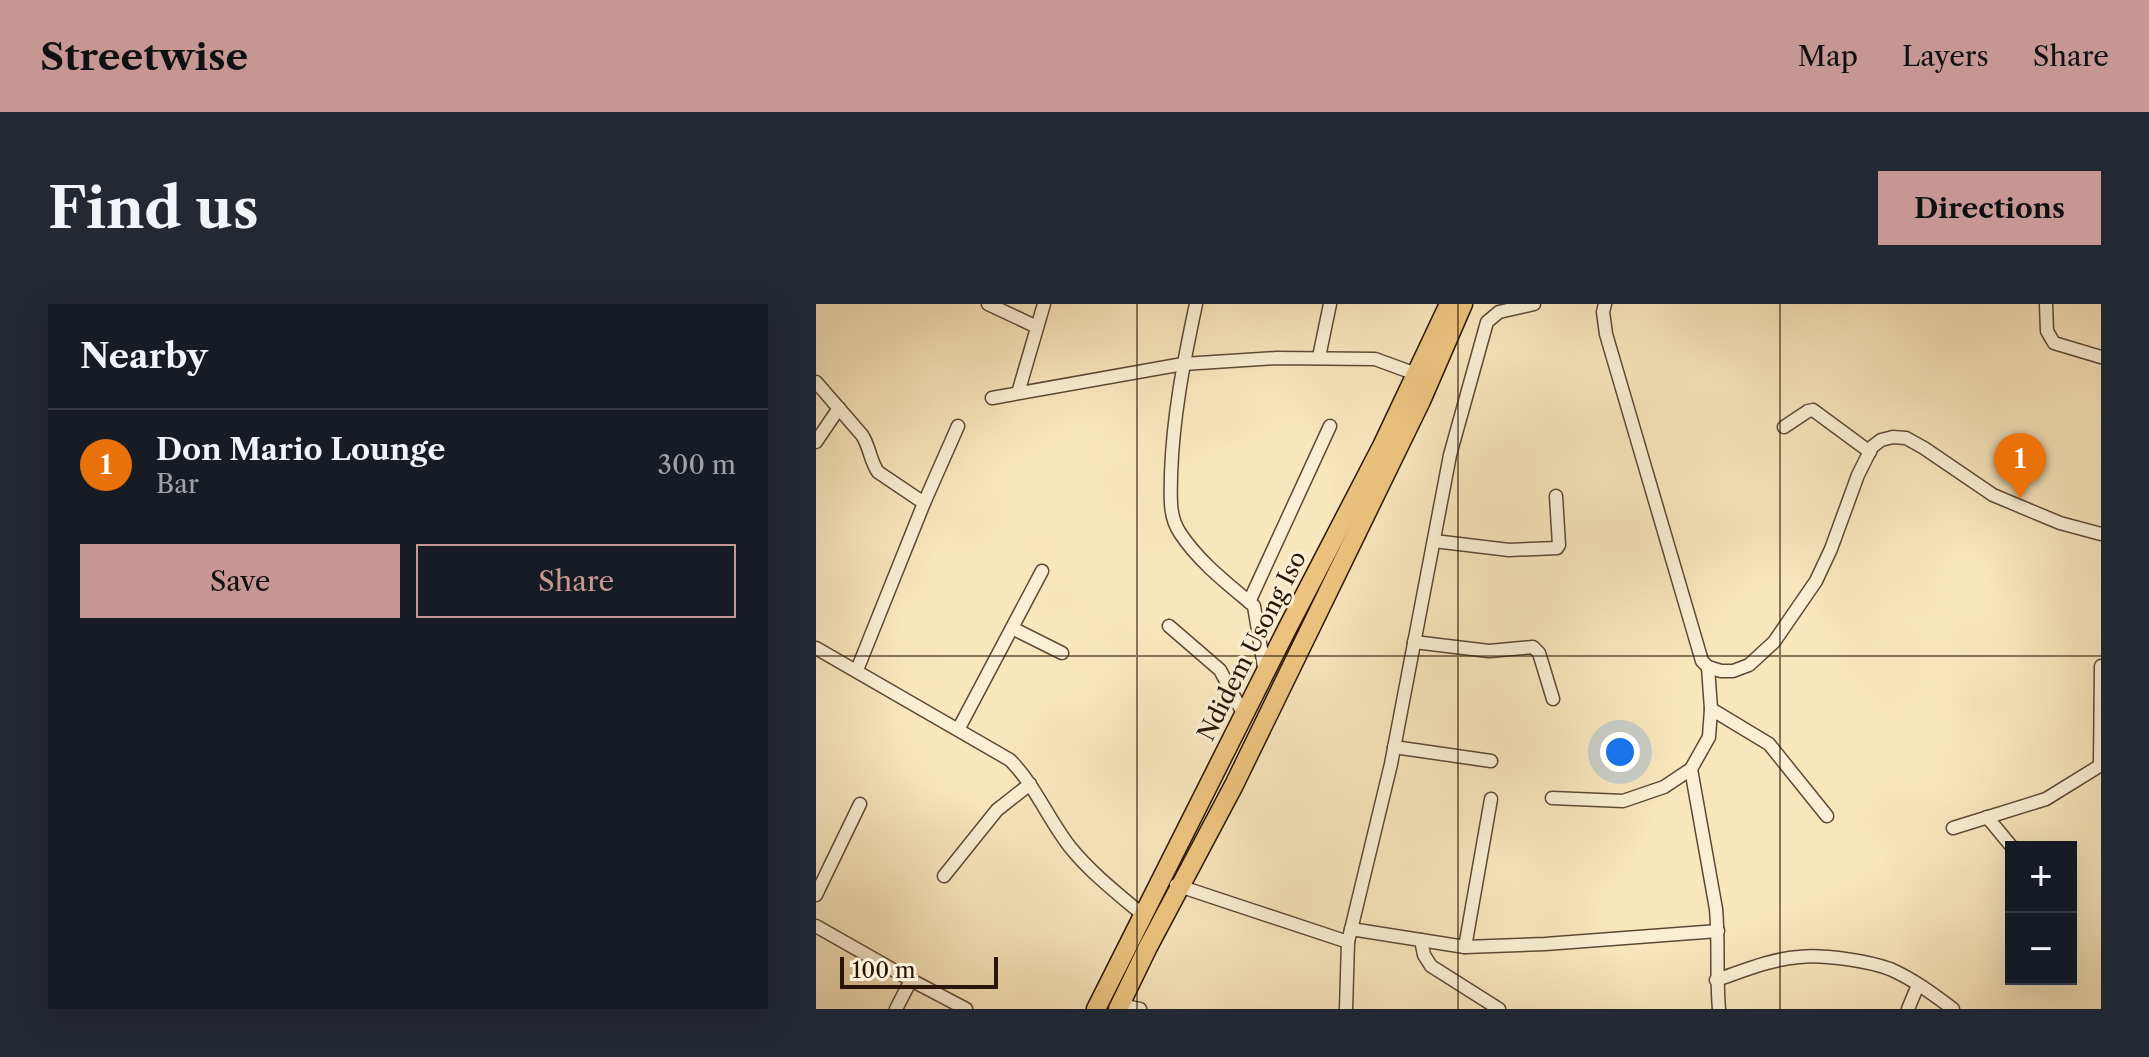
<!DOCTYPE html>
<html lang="en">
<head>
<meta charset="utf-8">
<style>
  :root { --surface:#171b24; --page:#242831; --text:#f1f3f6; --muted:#9ea1a6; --line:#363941; --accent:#c59692 }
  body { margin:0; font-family:"Libre Caslon Text",serif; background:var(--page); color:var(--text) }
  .controls { position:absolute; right:24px; bottom:24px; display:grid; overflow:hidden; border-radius:0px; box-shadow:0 8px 32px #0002 }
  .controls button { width:72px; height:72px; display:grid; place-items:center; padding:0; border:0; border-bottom:2px solid var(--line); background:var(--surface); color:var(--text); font:40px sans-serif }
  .scale { position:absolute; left:24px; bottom:20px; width:158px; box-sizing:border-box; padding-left:8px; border:4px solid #291508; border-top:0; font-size:22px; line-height:28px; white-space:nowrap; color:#291508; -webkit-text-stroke:6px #faefd4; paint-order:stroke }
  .you { position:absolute; left:804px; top:448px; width:28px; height:28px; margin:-20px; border:6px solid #fff; border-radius:50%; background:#1a73e8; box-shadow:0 0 0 12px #1a73e833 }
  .badge { display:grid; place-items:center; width:52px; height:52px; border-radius:50%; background:var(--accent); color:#fff; font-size:26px; font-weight:700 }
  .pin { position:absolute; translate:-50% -66px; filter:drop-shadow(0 2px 4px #0008) }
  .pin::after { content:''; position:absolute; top:42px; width:28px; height:24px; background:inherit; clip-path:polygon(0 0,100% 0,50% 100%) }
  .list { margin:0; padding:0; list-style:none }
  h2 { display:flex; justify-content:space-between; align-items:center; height:104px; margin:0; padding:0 32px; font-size:34px }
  h2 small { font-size:26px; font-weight:400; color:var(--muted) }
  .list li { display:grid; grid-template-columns:52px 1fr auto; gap:24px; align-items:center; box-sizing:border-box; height:112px; padding:0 32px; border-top:2px solid var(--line) }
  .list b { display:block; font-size:30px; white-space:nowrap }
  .list p { margin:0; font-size:26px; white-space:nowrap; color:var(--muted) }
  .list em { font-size:26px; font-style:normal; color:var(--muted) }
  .actions { display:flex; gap:16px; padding:24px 32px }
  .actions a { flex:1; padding:18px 0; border:2px solid var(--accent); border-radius:0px; text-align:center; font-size:28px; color:var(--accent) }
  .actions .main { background:var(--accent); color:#111 }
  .map { position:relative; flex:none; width:1285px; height:705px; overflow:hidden; border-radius:0px }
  header { display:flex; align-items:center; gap:48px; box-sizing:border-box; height:112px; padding:0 40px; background:var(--accent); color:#111 }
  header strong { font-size:38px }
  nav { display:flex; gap:44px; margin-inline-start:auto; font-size:28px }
  .intro { display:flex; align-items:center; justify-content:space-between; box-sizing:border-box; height:192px; padding:0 48px }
  h1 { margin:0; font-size:56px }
  .button { padding:20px 36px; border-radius:0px; background:var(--accent); color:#111; font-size:28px; font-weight:700 }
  main { display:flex; gap:48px; padding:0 48px }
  aside { flex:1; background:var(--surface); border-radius:0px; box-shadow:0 8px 32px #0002 }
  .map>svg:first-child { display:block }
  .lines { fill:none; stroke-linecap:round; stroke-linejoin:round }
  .minor-casing { stroke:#5d4935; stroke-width:15 }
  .highway-casing { stroke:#291508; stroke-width:21 }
  .minor { stroke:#faefd4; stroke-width:12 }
  .highway { stroke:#ecc37e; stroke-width:18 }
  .grid { fill:none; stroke:#291508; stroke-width:2; stroke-opacity:0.55 }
  .labels { text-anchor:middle; stroke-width:6; stroke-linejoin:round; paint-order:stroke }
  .street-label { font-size:24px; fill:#291508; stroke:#faefd4 }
</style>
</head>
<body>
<header>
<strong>Streetwise</strong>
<nav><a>Map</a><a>Layers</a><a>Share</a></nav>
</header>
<div class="intro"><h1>Find us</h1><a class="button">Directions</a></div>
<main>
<aside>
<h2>Nearby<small></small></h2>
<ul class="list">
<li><span class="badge" style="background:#e8710a">1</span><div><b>Don Mario Lounge</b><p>Bar</p></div><em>300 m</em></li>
</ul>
<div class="actions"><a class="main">Save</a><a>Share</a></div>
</aside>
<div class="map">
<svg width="1285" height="705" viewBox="0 0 1285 705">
  <rect width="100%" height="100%" fill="#f8e6bd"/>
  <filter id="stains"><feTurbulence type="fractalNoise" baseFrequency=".0025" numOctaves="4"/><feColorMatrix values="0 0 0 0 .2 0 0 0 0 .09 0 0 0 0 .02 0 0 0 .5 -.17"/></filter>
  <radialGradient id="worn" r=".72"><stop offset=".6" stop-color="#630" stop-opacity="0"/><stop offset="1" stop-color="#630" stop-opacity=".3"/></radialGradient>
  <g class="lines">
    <g class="minor-casing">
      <g id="minor">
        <polyline points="172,0 221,23"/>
        <path d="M 380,0 C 368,56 357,112 355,170 C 355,190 352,211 364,229 C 383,258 412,280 438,302 L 449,369"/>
        <polyline points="789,0 787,8 790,30 886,357 892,363 905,367 917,367 933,361 958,338 1000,277 1015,245 1042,171 1056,143 1065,136 1077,133 1090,134 1108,144 1177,191 1244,219 1285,230"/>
        <polyline points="1230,0 1231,27 1238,39 1285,53"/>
        <polyline points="503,53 514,0"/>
        <path d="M 0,78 L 46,131 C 54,143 54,157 62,168 L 108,199"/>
        <polyline points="202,89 228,0"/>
        <polyline points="176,94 367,60 461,54 559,55 600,70"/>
        <polyline points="968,123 992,107 997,106 1054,148"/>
        <polyline points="0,138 23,104"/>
        <polyline points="618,237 693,246 741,244 743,241 740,192"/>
        <polyline points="433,298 514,122"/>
        <polyline points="353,322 404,366 428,411"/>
        <polyline points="196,324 246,349"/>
        <polyline points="598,338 673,347 717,343 723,349 737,395"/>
        <path d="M 0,344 L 194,456 C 219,481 232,515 254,543 C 275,569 302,590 327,611"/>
        <polyline points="41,366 108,199 142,122"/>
        <polyline points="895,405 953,440 1011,512"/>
        <polyline points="143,424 226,267"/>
        <polyline points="578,443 675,457"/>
        <polyline points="1284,461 1285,362"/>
        <path d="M 875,465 L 900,605 C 903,639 900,672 903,705"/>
        <polyline points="736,494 807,497 848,483 875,465 893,433 895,405 892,363"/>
        <polyline points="1171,513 1196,543"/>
        <polyline points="1137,524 1230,495 1285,461"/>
        <polyline points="128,572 181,506 214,480"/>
        <polyline points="360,581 532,638"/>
        <polyline points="0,591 44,500"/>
        <polyline points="0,622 95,676 150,705"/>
        <polyline points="535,625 649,643 729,640 902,627"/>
        <polyline points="605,636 608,651 615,662 683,705"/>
        <polyline points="649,643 675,495"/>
        <path d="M 900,676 C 927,667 955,655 983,653 C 1007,650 1052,657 1074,665 C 1097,675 1117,690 1137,705"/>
        <polyline points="304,701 324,705"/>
        <polyline points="80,705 95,676"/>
        <polyline points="530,705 532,638 575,460 634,151 671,18 683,8 718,0"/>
        <polyline points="1092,705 1102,681"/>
      </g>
    </g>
    <g class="highway-casing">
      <g id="highway">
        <polyline points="280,705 470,327 566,142 633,0"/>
        <polyline points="302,705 332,643 418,481 605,97 647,0"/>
      </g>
    </g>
    <use href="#minor" class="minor"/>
    <use href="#highway" class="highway"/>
  </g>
  <path class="grid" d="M 321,0 L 321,705M 642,0 L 642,705M 964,0 L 964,705M 0,352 L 1285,352"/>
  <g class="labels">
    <g class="street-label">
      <text transform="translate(436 342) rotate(-63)" y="8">Ndidem Usong Iso</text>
    </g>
  </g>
  <rect width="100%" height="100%" filter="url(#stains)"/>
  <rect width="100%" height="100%" fill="url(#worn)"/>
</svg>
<div class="controls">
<button>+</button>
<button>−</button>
</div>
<div class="scale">100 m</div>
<div class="you"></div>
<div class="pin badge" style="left:1204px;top:195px;background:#e8710a">1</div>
</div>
</main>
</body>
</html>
